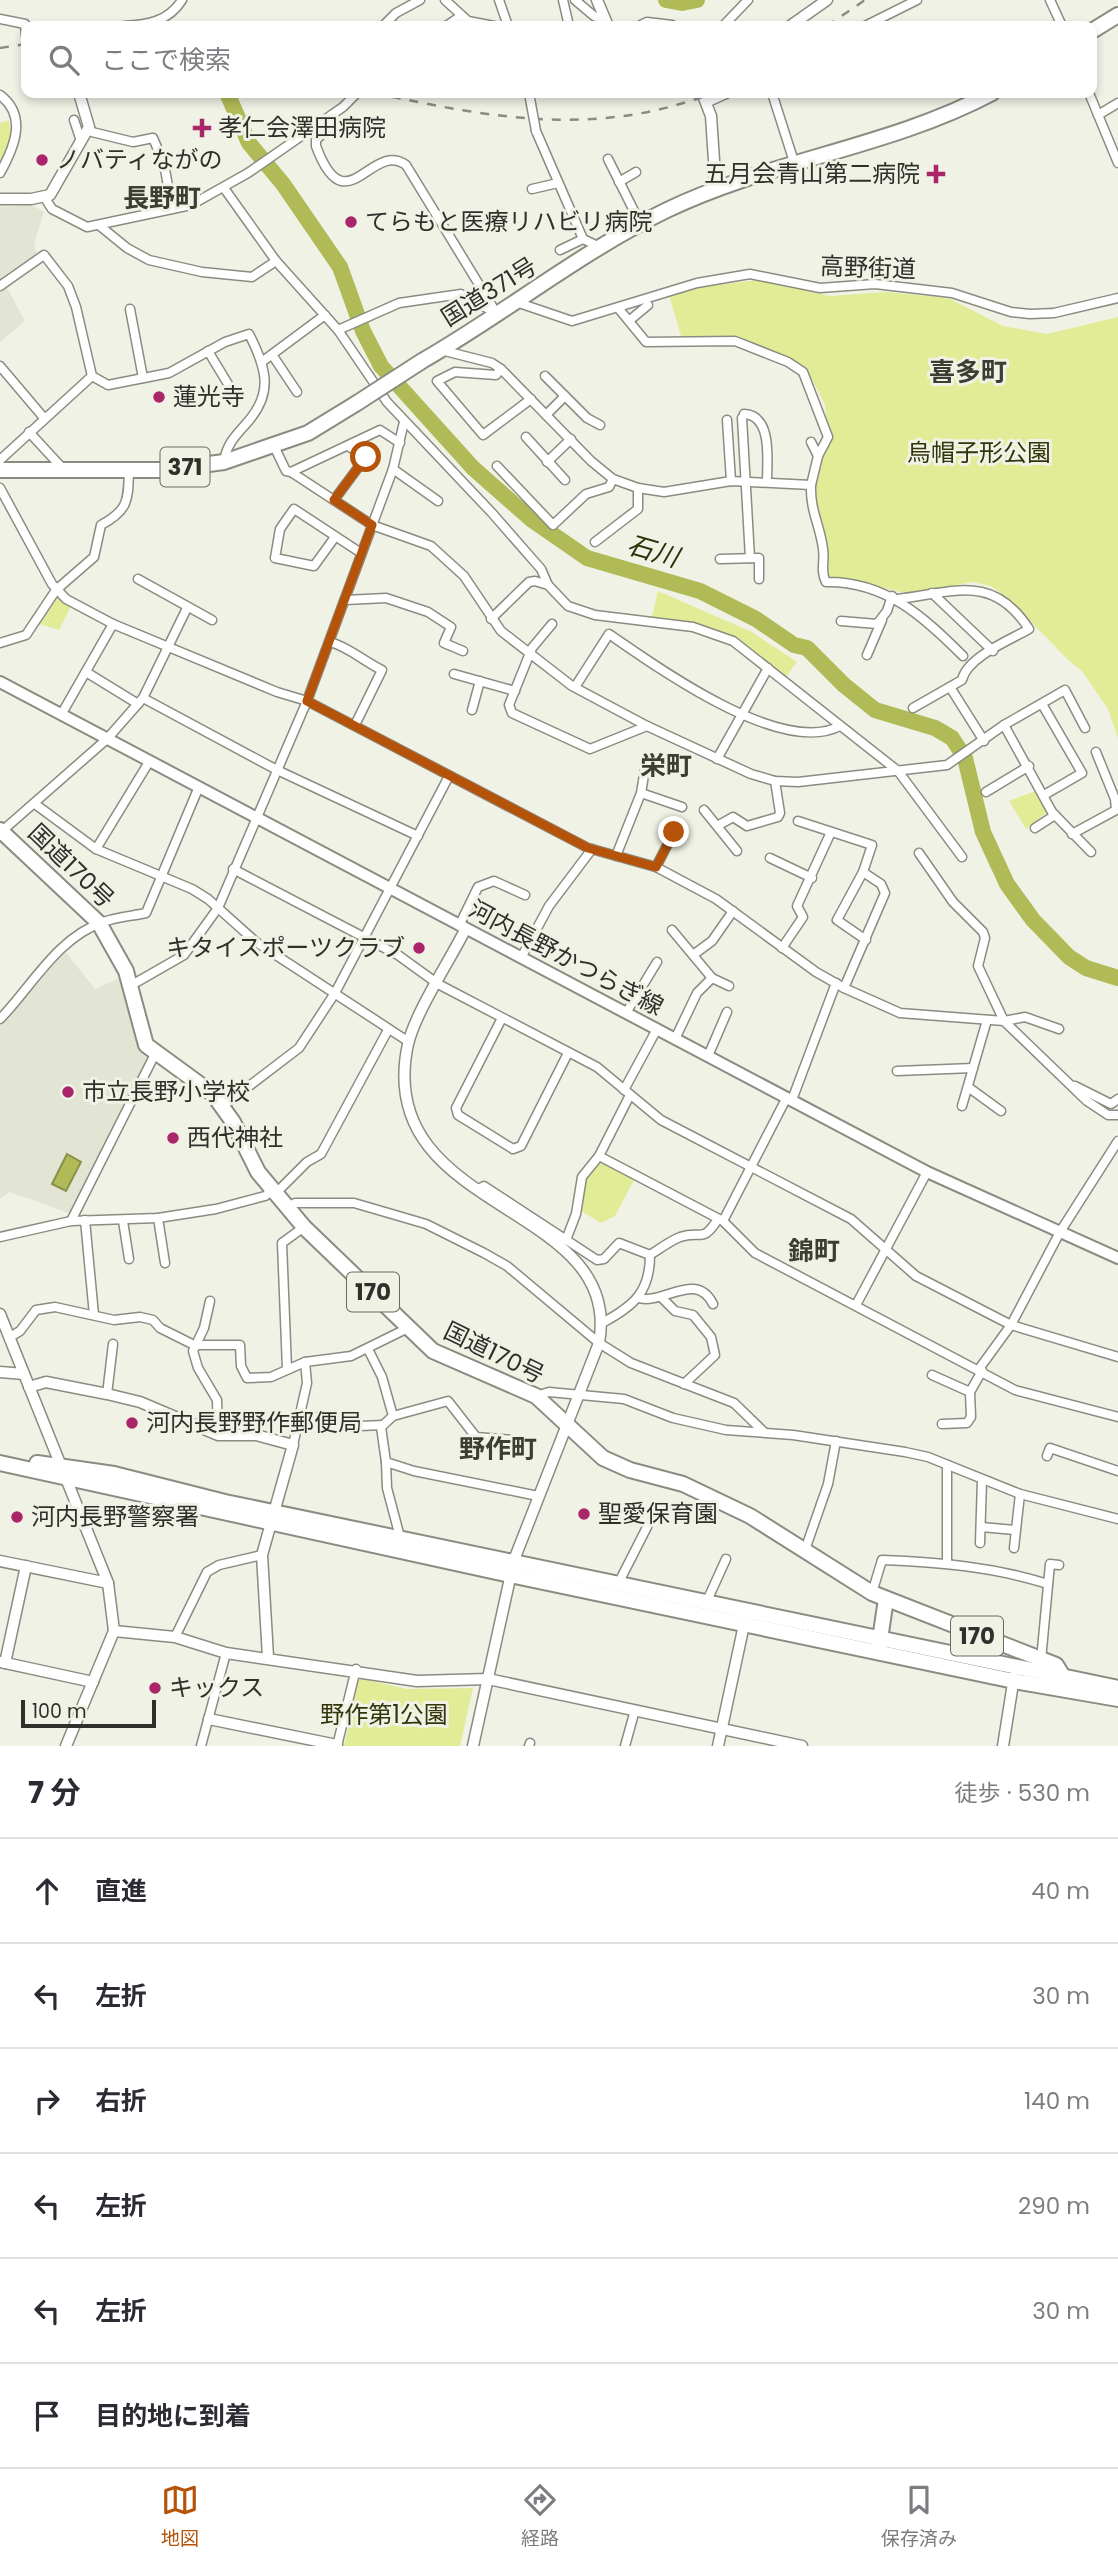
<!DOCTYPE html>
<html lang="ja">
<head>
<meta charset="utf-8">
<style>
  :root { --surface:#fff; --page:#f7f7f7; --text:#2b2b33; --muted:#7c7c81; --line:#e1e1e2; --accent:#b45309 }
  body { margin:0; font-family:Poppins,"Noto Sans JP",sans-serif; background:var(--page); color:var(--text) }
  .scale { position:absolute; left:21px; bottom:18px; width:135px; box-sizing:border-box; padding-left:7px; border:4px solid #2f302c; border-top:0; font-size:19px; line-height:24px; white-space:nowrap; color:#2f302c; -webkit-text-stroke:5px #f0f2e6; paint-order:stroke }
  .stop { position:absolute; width:21px; height:21px; margin:-16px; border:5px solid #b45309; border-radius:50%; background:#fff }
  .stop.end { background:#b45309; border-color:#fff; box-shadow:0 2px 7px #0008 }
  .list { margin:0; padding:0; list-style:none }
  h2 { display:flex; justify-content:space-between; align-items:center; height:91px; margin:0; padding:0 28px; font-size:30px }
  h2 small { font-size:23px; font-weight:400; color:var(--muted) }
  .list li { display:grid; grid-template-columns:46px 1fr auto; gap:21px; align-items:center; box-sizing:border-box; height:105px; padding:0 28px; border-top:2px solid var(--line) }
  .list b { display:block; font-size:26px; white-space:nowrap }
  .list em { font-size:23px; font-style:normal; color:var(--muted) }
  .icon { flex:none; width:38px; height:38px; fill:none; stroke:currentColor; stroke-width:2; stroke-linecap:round; stroke-linejoin:round }
  .map { position:relative; flex:none; width:1118px; height:1746px; overflow:hidden }
  .search { position:absolute; background:var(--surface); box-shadow:0 4px 10px #0003; left:21px; right:21px; top:21px; height:77px; display:flex; align-items:center; gap:18px; box-sizing:border-box; padding:0 24px; border-radius:14px; color:var(--muted); font-size:26px }
  .sheet { height:721px; background:var(--surface) }
  nav { display:flex; justify-content:space-around; align-items:center; box-sizing:border-box; height:98px; border-top:2px solid var(--line); background:var(--surface); font-size:19px; color:var(--muted) }
  nav a { display:grid; justify-items:center; gap:4px }
  nav .on { color:var(--accent) }
  .map>svg:first-child { display:block }
  .built { fill:#e2e5d3 }
  .green { fill:#e2ec97 }
  .water { fill:#b0ba56; stroke:#899149; stroke-width:2 }
  .lines { fill:none; stroke-linecap:round; stroke-linejoin:round }
  .river { stroke:#b0ba56; stroke-width:16 }
  .minor-casing { stroke:#8a8c81; stroke-width:11 }
  .tertiary-casing { stroke:#8a8c81; stroke-width:13 }
  .secondary-casing { stroke:#8a8c81; stroke-width:14 }
  .trunk-casing { stroke:#8a8c81; stroke-width:18 }
  .minor { stroke:#fff; stroke-width:8 }
  .tertiary { stroke:#fff; stroke-width:10 }
  .secondary { stroke:#fff; stroke-width:10 }
  .trunk { stroke:#fff; stroke-width:14 }
  .rail { stroke:#8a8c84; stroke-width:2.5; stroke-dasharray:9 9; stroke-linecap:butt }
  .minor-bridge-casing { stroke:#8a8c81; stroke-width:11; stroke-linecap:butt }
  .trunk-bridge-casing { stroke:#8a8c81; stroke-width:18; stroke-linecap:butt }
  .minor-bridge { stroke:#fff; stroke-width:8 }
  .trunk-bridge { stroke:#fff; stroke-width:14 }
  .route { stroke:#b45309; stroke-width:9 }
  .poi-dot { fill:#ab256b; stroke:#f0f2e6; stroke-width:2.5 }
  .labels { text-anchor:middle; stroke-width:6; stroke-linejoin:round; paint-order:stroke }
  .shield { fill:#f0f2e6; stroke:#696a64; stroke-width:2 }
  .shield-label { font-size:23px; font-weight:bold; fill:#2f302c }
  .poi-label { font-size:24px; fill:#2f302c; stroke:#f0f2e6; text-anchor:start }
  .street-label { font-size:24px; fill:#2f302c; stroke:#f0f2e6 }
  .park-label { font-size:24px; fill:#313509; stroke:#f0f2e6 }
  .neighbourhood-label { font-size:26px; font-weight:bold; fill:#3c3d33; stroke:#f0f2e6 }
  .water-label { font-size:26px; font-style:italic; fill:#2d3004; stroke:#f0f2e6 }
</style>
</head>
<body>
<div class="map">
<svg width="1118" height="1746" viewBox="0 0 1118 1746">
  <rect width="100%" height="100%" fill="#f0f2e6"/>
  <g class="built">
    <polygon points="32,205 44,212 34,244 38,257 0,284 0,207"/>
    <polygon points="6,286 25,321 0,342 0,289"/>
    <polygon points="64,950 95,989 122,977 139,1041 151,1060 71,1214 10,1192 0,1198 0,1022 7,1018"/>
  </g>
  <g class="green">
    <polygon points="9,120 11,140 0,162 0,123"/>
    <polygon points="758,280 830,296 887,292 948,298 1003,326 1047,334 1118,317 1118,738 1108,709 1082,671 1067,659 1009,599 991,586 972,582 923,592 900,592 885,588 852,588 827,582 812,503 819,456 829,437 825,405 814,383 806,372 732,340 681,336 669,295 694,288"/>
    <polygon points="658,591 752,632 797,662 785,678 734,638 695,624 652,617"/>
    <polygon points="58,597 72,604 59,630 40,624"/>
    <polygon points="1038,790 1047,812 1026,829 1009,801"/>
    <polygon points="602,1161 634,1180 615,1216 601,1223 581,1211 583,1182"/>
    <polygon points="362,1679 407,1689 473,1688 460,1746 344,1746 358,1681"/>
  </g>
  <polygon class="water" points="67,1154 81,1162 66,1191 52,1184"/>
  <g class="lines">
    <g class="river">
      <polyline points="666,0 682,3 697,0"/>
      <polyline points="227,93 249,143 283,184 340,267 363,331 381,366 473,468 532,520 587,558 700,591 756,619 794,645 807,648 844,685 875,710 935,728 952,738 965,758 983,832 1007,884 1033,920 1069,957 1086,968 1118,978"/>
    </g>
    <g class="minor-casing">
      <g id="minor">
        <polyline points="445,0 468,21 494,26"/>
        <polyline points="499,0 508,26"/>
        <polyline points="563,0 569,26"/>
        <polyline points="575,0 594,16 604,20"/>
        <polyline points="1050,0 1062,26"/>
        <polyline points="0,19 25,24 26,36"/>
        <path d="M 124,26 C 148,25 169,21 182,0"/>
        <polyline points="383,26 396,13 420,0"/>
        <polyline points="446,26 461,16"/>
        <polyline points="723,26 748,0"/>
        <polyline points="865,26 917,0"/>
        <polyline points="529,93 531,104"/>
        <polyline points="772,93 795,165"/>
        <polyline points="1089,93 1118,163"/>
        <path d="M 0,95 C 28,116 14,148 0,173"/>
        <polyline points="706,103 728,93"/>
        <path d="M 332,115 L 331,125 L 316,140 L 316,146 C 346,227 371,140 406,165 L 497,314"/>
        <polyline points="1098,115 1118,103"/>
        <polyline points="74,120 81,141"/>
        <polyline points="89,127 92,132 133,142 153,138 164,164 172,208"/>
        <polyline points="536,131 583,239 600,247"/>
        <polyline points="608,159 641,225"/>
        <polyline points="619,182 636,172"/>
        <polyline points="224,188 276,261 338,330 387,402 492,513 541,569 548,585 568,606 595,615 693,627 733,641 898,771 962,857"/>
        <polyline points="532,189 558,183"/>
        <polyline points="45,198 52,209 87,227 191,205 248,173 343,107 357,93"/>
        <polyline points="100,226 127,248 149,260 202,272 252,277 276,261"/>
        <polyline points="560,250 583,239"/>
        <path d="M 0,286 L 44,255 L 68,286 L 76,307 L 92,376 L 108,385 L 169,373 L 225,342 L 249,334 C 267,369 274,394 245,425 C 234,437 226,446 224,462"/>
        <polyline points="516,302 572,321 697,283 750,274 820,288 875,284 952,293 1011,312 1030,314 1054,313 1118,298"/>
        <polyline points="130,309 143,378"/>
        <polyline points="630,320 648,305"/>
        <polyline points="338,330 399,303 461,294 494,312"/>
        <polyline points="441,350 492,363 501,369 591,461 613,479 638,488 664,492 731,481 811,485 818,456 828,437 803,372 788,362 735,341 646,342 619,309"/>
        <polyline points="208,351 228,384"/>
        <polyline points="273,356 297,392"/>
        <polyline points="263,361 325,315"/>
        <polyline points="0,366 44,418"/>
        <polyline points="501,369 496,375 455,372 437,381 483,435 531,399"/>
        <polyline points="545,376 587,418 600,425"/>
        <path d="M 744,414 C 773,415 767,462 767,481"/>
        <polyline points="546,415 565,396"/>
        <polyline points="742,418 750,558"/>
        <polyline points="727,420 731,481"/>
        <polyline points="29,432 65,471"/>
        <polyline points="526,437 565,480"/>
        <polyline points="811,442 818,456"/>
        <polyline points="400,443 380,430 291,472 372,525 431,546 464,576 501,631 572,686 647,726 751,774 775,781 798,782 947,765 1004,725 1065,690 1085,728"/>
        <polyline points="274,446 286,471 291,472"/>
        <polyline points="0,460 92,376"/>
        <polyline points="547,462 571,439"/>
        <polyline points="497,466 553,525 586,494 609,487 613,479"/>
        <polyline points="393,469 438,501"/>
        <path d="M 811,485 C 810,511 820,525 823,549 C 825,561 820,571 826,582 C 885,581 923,616 963,656"/>
        <polyline points="0,488 52,584 66,599 113,624 277,692 307,701 588,848 656,867 716,899 816,972 844,988 900,1013 1004,1021 1087,1101 1108,1115 1118,1115"/>
        <polyline points="334,500 366,457 348,446"/>
        <polyline points="335,537 314,566 275,558 280,529 294,509 361,553"/>
        <polyline points="595,542 638,509 638,488"/>
        <polyline points="720,559 759,558 759,579"/>
        <polyline points="138,579 212,620"/>
        <polyline points="932,593 993,651"/>
        <path d="M 897,599 C 952,593 992,572 1029,629 C 1010,640 967,657 962,680 L 913,708"/>
        <polyline points="345,600 386,598 428,612 451,627 444,643 463,651"/>
        <polyline points="491,619 529,582 535,581 548,585"/>
        <polyline points="841,621 877,624 887,611 892,596"/>
        <polyline points="552,624 532,648 509,705 512,713 590,749 647,726"/>
        <path d="M 330,642 C 349,647 363,661 382,670 L 355,725"/>
        <path d="M 0,643 L 26,635 L 56,590 L 94,557 L 101,525 C 129,510 128,500 129,470"/>
        <polyline points="867,655 882,620"/>
        <polyline points="86,672 138,704"/>
        <polyline points="454,674 515,691"/>
        <path d="M 575,687 L 609,634 C 657,667 781,757 840,726"/>
        <polyline points="950,687 984,741"/>
        <polyline points="143,698 277,770 418,836"/>
        <polyline points="1042,704 1082,773 1044,795"/>
        <polyline points="472,710 480,681"/>
        <polyline points="61,715 113,624"/>
        <polyline points="1004,725 1052,812 1091,852"/>
        <polyline points="717,759 768,668"/>
        <polyline points="986,792 1029,766"/>
        <polyline points="641,793 682,807"/>
        <polyline points="35,804 96,849 192,889 208,899 256,942 409,1042"/>
        <polyline points="704,810 737,851"/>
        <polyline points="798,821 872,845 863,872 837,920 866,940"/>
        <polyline points="719,825 733,817 747,826 778,817 780,813 775,781"/>
        <polyline points="1035,828 1055,815"/>
        <polyline points="2,831 107,739 143,698 187,608"/>
        <polyline points="1072,834 1116,810 1115,799 1096,752"/>
        <polyline points="96,849 149,762"/>
        <polyline points="919,853 953,902 983,932 985,938 978,966 1004,1021 1025,1017 1059,1029"/>
        <polyline points="616,856 641,793 645,769"/>
        <polyline points="770,858 812,878"/>
        <polyline points="656,867 674,832"/>
        <polyline points="233,869 398,955 438,984 597,1067 661,1120 851,1219 916,1276 1011,1325 1118,1357"/>
        <polyline points="459,926 478,887 494,881 525,895"/>
        <polyline points="672,930 712,978 729,986"/>
        <polyline points="782,948 803,917 797,906 831,832"/>
        <polyline points="693,955 712,941 733,911"/>
        <polyline points="521,958 549,906 592,849"/>
        <polyline points="130,986 184,955 218,908 307,701 393,469 404,422"/>
        <polyline points="844,988 885,893 881,884 863,872"/>
        <polyline points="626,1013 657,962"/>
        <polyline points="502,1018 456,1108 458,1115 513,1149 521,1146 568,1053"/>
        <path d="M 0,1019 C 32,986 57,938 103,922 C 117,917 132,916 146,913 L 198,789"/>
        <polyline points="675,1039 697,993 712,978"/>
        <polyline points="708,1056 727,1012"/>
        <polyline points="897,1071 973,1068"/>
        <polyline points="1075,1086 1111,1104 1118,1099"/>
        <polyline points="968,1087 1001,1111"/>
        <polyline points="624,1090 657,1029"/>
        <polyline points="792,1100 836,983"/>
        <polyline points="223,1106 299,1048 335,993 449,776"/>
        <polyline points="962,1106 987,1020"/>
        <polyline points="599,1156 723,1221 755,1253 1015,1390 1118,1417"/>
        <path d="M 477,1190 L 484,1186 L 597,1260 L 604,1259 L 619,1243 L 650,1255 C 659,1249 670,1241 680,1237 C 702,1230 702,1244 718,1219"/>
        <polyline points="276,1193 307,1162 321,1154 388,1030"/>
        <polyline points="288,1207 295,1203 354,1203 426,1224 484,1253 507,1266 599,1343 631,1363 734,1403 764,1432"/>
        <polyline points="158,1218 165,1263"/>
        <polyline points="85,1220 94,1315"/>
        <polyline points="71,1221 155,1054"/>
        <polyline points="123,1221 129,1259"/>
        <polyline points="723,1221 787,1097"/>
        <polyline points="0,1237 71,1221 158,1218 216,1209 265,1196 273,1190"/>
        <polyline points="566,1240 576,1214 582,1177 599,1156 630,1095"/>
        <polyline points="661,1297 675,1311 693,1315 711,1337 715,1355 684,1384"/>
        <path d="M 638,1298 C 664,1305 696,1270 713,1304"/>
        <polyline points="210,1301 204,1328 193,1351 198,1368 217,1400 218,1435"/>
        <polyline points="856,1305 927,1172"/>
        <path d="M 602,1323 C 634,1306 650,1292 650,1255"/>
        <polyline points="10,1337 20,1331 36,1310 55,1307 114,1320 140,1317 153,1320 160,1328 194,1345 240,1345 241,1366 247,1378 271,1377 305,1362"/>
        <polyline points="368,1349 382,1377 393,1416 381,1427 386,1462 414,1471 538,1496"/>
        <polyline points="287,1369 282,1243 304,1227"/>
        <polyline points="979,1369 1011,1325 1060,1232 1118,1141"/>
        <polyline points="932,1375 970,1392"/>
        <polyline points="107,1394 113,1344"/>
        <polyline points="536,1396 549,1392 624,1399 673,1418 726,1430 793,1435 905,1452 928,1457 1020,1494 1118,1519"/>
        <polyline points="301,1414 360,1426 383,1425"/>
        <polyline points="393,1416 448,1401 476,1437 514,1440"/>
        <polyline points="942,1424 967,1423 971,1417 970,1392 982,1371"/>
        <polyline points="293,1445 307,1383 305,1362 351,1356 406,1329"/>
        <polyline points="1047,1456 1050,1448 1118,1471"/>
        <polyline points="386,1462 387,1488 400,1537"/>
        <polyline points="981,1527 1015,1530"/>
        <polyline points="980,1543 982,1480"/>
        <polyline points="1014,1548 1020,1494"/>
        <polyline points="805,1550 828,1484 836,1441"/>
        <polyline points="947,1563 947,1465"/>
        <polyline points="618,1584 647,1527"/>
        <path d="M 872,1593 L 882,1560 C 939,1562 994,1567 1048,1584"/>
        <polyline points="706,1603 726,1559"/>
        <polyline points="175,1637 207,1572 219,1565 262,1555"/>
        <polyline points="1041,1660 1050,1564 1059,1565"/>
        <polyline points="201,1746 226,1653"/>
        <polyline points="337,1746 356,1669"/>
        <polyline points="529,1746 530,1743"/>
        <polyline points="625,1746 635,1710"/>
      </g>
    </g>
    <g class="tertiary-casing">
      <g id="tertiary">
        <polyline points="597,0 608,26"/>
        <polyline points="641,26 647,23 672,26"/>
        <polyline points="790,26 827,0"/>
        <polyline points="702,93 711,116 716,190"/>
        <polyline points="0,199 31,199 50,195 89,127 79,93"/>
        <path d="M 465,930 C 449,962 416,1011 408,1044 C 371,1215 625,1201 599,1343 L 514,1560 L 473,1746"/>
        <polyline points="0,1314 108,1583 114,1631 66,1746"/>
        <polyline points="0,1372 24,1374"/>
        <polyline points="29,1387 46,1382 107,1394 140,1402 218,1435 256,1435 293,1445 262,1555 268,1657"/>
        <polyline points="0,1561 108,1583"/>
        <polyline points="114,1631 175,1637 226,1653 417,1681 488,1679 802,1746"/>
        <polyline points="1,1662 93,1682"/>
        <polyline points="5,1663 26,1566"/>
        <polyline points="209,1719 337,1745"/>
        <polyline points="718,1746 745,1620"/>
        <polyline points="1003,1746 1014,1677"/>
      </g>
    </g>
    <g class="secondary-casing">
      <polyline id="secondary" points="0,682 927,1172 1118,1258"/>
    </g>
    <g class="trunk-casing">
      <g id="trunk">
        <polyline points="1092,31 1118,15"/>
        <path d="M 422,361 C 504,314 582,251 667,210 C 771,160 890,147 992,93"/>
        <polyline points="0,470 163,470 224,462 308,433 357,403"/>
        <polyline points="0,830 99,923 126,971 146,1045 213,1094 233,1122 258,1172 304,1227 433,1351 536,1396 603,1458 630,1470 683,1484 750,1516 872,1593 1056,1665 1064,1678"/>
        <polyline points="0,1463 510,1575 1014,1681 1118,1699"/>
        <polyline points="37,1463 114,1474 225,1502 1118,1688"/>
        <polyline points="879,1646 886,1599"/>
      </g>
    </g>
    <use href="#minor" class="minor"/>
    <use href="#tertiary" class="tertiary"/>
    <use href="#secondary" class="secondary"/>
    <use href="#trunk" class="trunk"/>
    <g class="rail">
      <polyline points="827,26 865,0"/>
      <polyline points="0,48 26,44"/>
      <path d="M 374,93 C 493,118 595,138 713,93"/>
    </g>
    <g class="minor-bridge-casing">
      <polyline id="minor-bridge" points="531,104 536,131"/>
    </g>
    <g class="trunk-bridge-casing">
      <polyline id="trunk-bridge" points="357,403 422,361"/>
    </g>
    <use href="#minor-bridge" class="minor-bridge"/>
    <use href="#trunk-bridge" class="trunk-bridge"/>
  </g>
  <g class="lines">
    <polyline class="route" points="366,457 334,500 372,525 307,701 588,848 656,867 674,832"/>
  </g>
  <g class="poi-dot">
    <path d="M198.5 117.5h7v7h7v7h-7v7h-7v-7h-7v-7h7z"/>
    <circle cx="42" cy="160" r="7"/>
    <path d="M932.5 163.5h7v7h7v7h-7v7h-7v-7h-7v-7h7z"/>
    <circle cx="351" cy="222" r="7"/>
    <circle cx="159" cy="397" r="7"/>
    <circle cx="419" cy="948" r="7"/>
    <circle cx="68" cy="1092" r="7"/>
    <circle cx="173" cy="1138" r="7"/>
    <circle cx="132" cy="1423" r="7"/>
    <circle cx="584" cy="1514" r="7"/>
    <circle cx="17" cy="1517" r="7"/>
    <circle cx="155" cy="1688" r="7"/>
  </g>
  <g class="labels">
    <g class="shield">
      <rect x="160.5" y="447.5" width="49" height="39" rx="5"/>
      <rect x="347" y="1272.5" width="52" height="39" rx="5"/>
      <rect x="951" y="1616.5" width="52" height="39" rx="5"/>
    </g>
    <g class="shield-label">
      <text x="185" y="475">371</text>
      <text x="373" y="1300">170</text>
      <text x="977" y="1644">170</text>
    </g>
    <g class="poi-label">
      <text x="218" y="136">孝仁会澤田病院</text>
      <text x="56" y="168">ノバティながの</text>
      <text x="920" y="182" text-anchor="end">五月会青山第二病院</text>
      <text x="365" y="230">てらもと医療リハビリ病院</text>
      <text x="173" y="405">蓮光寺</text>
      <text x="405" y="956" text-anchor="end">キタイスポーツクラブ</text>
      <text x="82" y="1100">市立長野小学校</text>
      <text x="187" y="1146">西代神社</text>
      <text x="146" y="1431">河内長野野作郵便局</text>
      <text x="598" y="1522">聖愛保育園</text>
      <text x="31" y="1525">河内長野警察署</text>
      <text x="169" y="1696">キックス</text>
    </g>
    <g class="street-label">
      <text transform="translate(868 268) rotate(2)" y="8">高野街道</text>
      <text transform="translate(489 292) rotate(-32)" y="8">国道371号</text>
      <text transform="translate(71 866) rotate(44)" y="8">国道170号</text>
      <text transform="translate(566 958) rotate(28)" y="8">河内長野かつらぎ線</text>
      <text transform="translate(494 1353) rotate(26)" y="8">国道170号</text>
    </g>
    <g class="park-label">
      <text x="979" y="461">烏帽子形公園</text>
      <text x="384" y="1723">野作第1公園</text>
    </g>
    <g class="neighbourhood-label">
      <text x="162" y="207">長野町</text>
      <text x="968" y="381">喜多町</text>
      <text x="666" y="775">栄町</text>
      <text x="814" y="1260">錦町</text>
      <text x="498" y="1458">野作町</text>
    </g>
    <g class="water-label">
      <text transform="translate(653 551) rotate(16)" y="9">石川</text>
    </g>
  </g>
</svg>
<div class="scale">100 m</div>
<div class="stop" style="left:366px;top:457px"></div>
<div class="stop end" style="left:674px;top:832px"></div>
<div class="search"><svg class="icon" aria-label="search" viewBox="0 0 24 24"><circle cx="10" cy="10" r="6"/><path d="M15 15l6 6"/></svg>ここで検索</div>
</div>
<section class="sheet">
<h2>7 分<small>徒歩 · 530 m</small></h2>
<ul class="list">
<li><svg class="icon" aria-label="ahead" viewBox="0 0 24 24"><path d="M12 20V5M6 11l6-6 6 6"/></svg><div><b>直進</b></div><em>40 m</em></li>
<li><svg class="icon" aria-label="left" viewBox="0 0 24 24"><path d="M17 20v-9H6M10 6l-5 5 5 5"/></svg><div><b>左折</b></div><em>30 m</em></li>
<li><svg class="icon" aria-label="right" viewBox="0 0 24 24"><path d="M7 20v-9h11M14 6l5 5-5 5"/></svg><div><b>右折</b></div><em>140 m</em></li>
<li><svg class="icon" aria-label="left" viewBox="0 0 24 24"><path d="M17 20v-9H6M10 6l-5 5 5 5"/></svg><div><b>左折</b></div><em>290 m</em></li>
<li><svg class="icon" aria-label="left" viewBox="0 0 24 24"><path d="M17 20v-9H6M10 6l-5 5 5 5"/></svg><div><b>左折</b></div><em>30 m</em></li>
<li><svg class="icon" aria-label="arrive" viewBox="0 0 24 24"><path d="M6 21V4h12l-3 4 3 4H6"/></svg><div><b>目的地に到着</b></div></li>
</ul>
</section>
<nav>
<a class="on"><svg class="icon" aria-label="map" viewBox="0 0 24 24"><path d="M3 6l6-2 6 2 6-2v14l-6 2-6-2-6 2zM9 4v14M15 6v14"/></svg>地図</a>
<a><svg class="icon" aria-label="directions" viewBox="0 0 24 24"><path d="M12 3l9 9-9 9-9-9zM9 14v-3h6M13 9l2 2-2 2"/></svg>経路</a>
<a><svg class="icon" aria-label="saved" viewBox="0 0 24 24"><path d="M7 4h10v16l-5-4-5 4z"/></svg>保存済み</a>
</nav>
</body>
</html>
